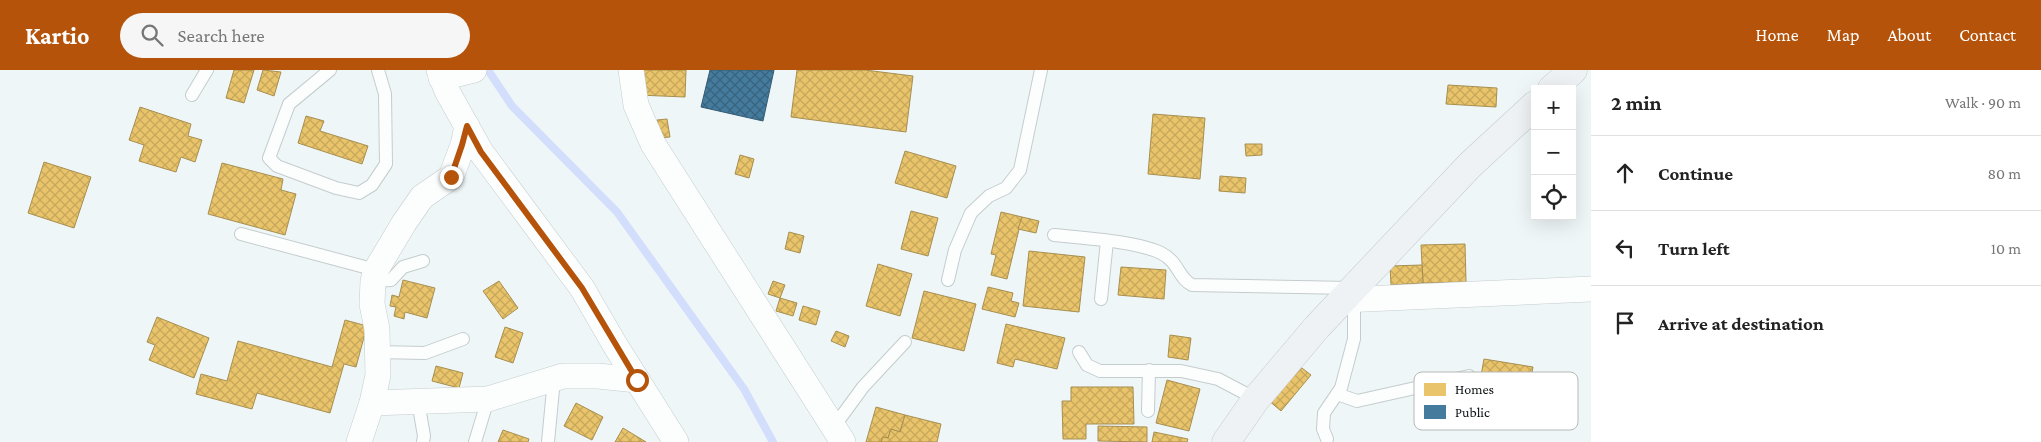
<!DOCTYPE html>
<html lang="en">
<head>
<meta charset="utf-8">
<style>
  :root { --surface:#fff; --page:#f6f6f6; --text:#222; --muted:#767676; --line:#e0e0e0; --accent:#b45309 }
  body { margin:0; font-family:"Crimson Pro",serif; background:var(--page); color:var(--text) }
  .controls { position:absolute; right:15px; top:15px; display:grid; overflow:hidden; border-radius:0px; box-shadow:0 5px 20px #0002 }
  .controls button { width:45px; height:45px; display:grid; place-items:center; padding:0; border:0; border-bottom:1px solid var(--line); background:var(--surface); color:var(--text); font:25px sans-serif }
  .stop { position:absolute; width:15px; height:15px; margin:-11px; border:4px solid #b45309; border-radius:50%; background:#fff }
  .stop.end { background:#b45309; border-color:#fff; box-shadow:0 1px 5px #0008 }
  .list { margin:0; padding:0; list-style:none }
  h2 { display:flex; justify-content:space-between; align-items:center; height:65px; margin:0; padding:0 20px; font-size:21px }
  h2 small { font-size:16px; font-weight:400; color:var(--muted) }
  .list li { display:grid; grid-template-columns:32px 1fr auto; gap:15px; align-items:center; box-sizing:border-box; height:75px; padding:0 20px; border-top:1px solid var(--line) }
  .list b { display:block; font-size:19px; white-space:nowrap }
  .list em { font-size:16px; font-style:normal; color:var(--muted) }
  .icon { flex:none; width:28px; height:28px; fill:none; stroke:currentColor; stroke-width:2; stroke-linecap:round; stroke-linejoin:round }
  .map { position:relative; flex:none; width:1591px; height:372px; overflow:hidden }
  header { display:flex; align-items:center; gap:30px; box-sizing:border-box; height:70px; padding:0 25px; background:var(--accent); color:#fff }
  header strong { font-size:24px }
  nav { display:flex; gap:28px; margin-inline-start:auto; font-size:18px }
  .search { width:350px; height:45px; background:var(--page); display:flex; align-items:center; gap:12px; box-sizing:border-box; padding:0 18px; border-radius:28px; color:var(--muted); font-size:19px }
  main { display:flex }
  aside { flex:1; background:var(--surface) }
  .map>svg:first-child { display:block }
  .homes { fill:url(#homes-cross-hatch); stroke:#a78f50 }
  .public { fill:url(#public-cross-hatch); stroke:#345c74 }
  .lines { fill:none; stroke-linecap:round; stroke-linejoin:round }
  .stream { stroke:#d3defc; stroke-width:8 }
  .lane-casing { stroke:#c5cccd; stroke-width:14 }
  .street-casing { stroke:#c5cccd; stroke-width:26 }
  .secondary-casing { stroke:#c5cccd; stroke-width:29 }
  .lane { stroke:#fcfefe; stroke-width:12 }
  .street { stroke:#fcfefe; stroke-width:25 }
  .secondary { stroke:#eef2f5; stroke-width:28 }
  .route { stroke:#b45309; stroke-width:6 }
  .key { fill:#fff; stroke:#b6b8b8; stroke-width:1 }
  .key-label { font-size:14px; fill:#0c1213 }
</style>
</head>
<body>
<header>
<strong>Kartio</strong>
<div class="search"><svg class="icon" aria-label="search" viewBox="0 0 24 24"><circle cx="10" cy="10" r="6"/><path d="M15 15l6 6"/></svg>Search here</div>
<nav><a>Home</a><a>Map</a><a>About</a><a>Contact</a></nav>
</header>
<main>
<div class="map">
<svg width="1591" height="372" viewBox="0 0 1591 372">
  <defs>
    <pattern id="homes-cross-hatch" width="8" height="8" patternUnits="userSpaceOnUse" patternTransform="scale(1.25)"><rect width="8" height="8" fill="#e9c46a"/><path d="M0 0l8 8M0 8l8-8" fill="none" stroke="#c7a75b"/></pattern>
    <pattern id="public-cross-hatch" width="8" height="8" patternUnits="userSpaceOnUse" patternTransform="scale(1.25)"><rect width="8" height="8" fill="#457b9d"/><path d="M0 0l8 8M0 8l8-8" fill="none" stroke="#38637f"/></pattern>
  </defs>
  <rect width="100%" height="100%" fill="#eef6f8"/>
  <g class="homes">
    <polygon points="234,0 254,0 244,33 226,28"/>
    <polygon points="263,0 281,2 274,26 257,20"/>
    <polygon points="639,0 686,0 685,27 638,25"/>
    <polygon points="797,0 865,0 913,6 906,62 791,47"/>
    <polygon points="1448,15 1497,18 1496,37 1446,34"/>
    <polygon points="140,37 191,54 188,66 202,70 195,92 181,87 176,102 139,91 144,75 129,70"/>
    <polygon points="1153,44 1205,48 1200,109 1148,104"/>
    <polygon points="306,46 324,51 320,61 368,76 362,94 298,73"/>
    <polygon points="667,49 670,67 658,68 657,50"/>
    <polygon points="1245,74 1262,74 1262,85 1246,86"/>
    <polygon points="905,81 956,96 947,128 895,113"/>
    <polygon points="740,85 754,89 749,108 735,104"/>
    <polygon points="44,92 91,107 74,158 28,143"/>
    <polygon points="222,93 283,109 281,120 296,124 285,165 208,144"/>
    <polygon points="1220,106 1246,108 1245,123 1219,121"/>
    <polygon points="911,141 938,148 928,186 901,179"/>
    <polygon points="1001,142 1022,147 1007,209 991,205 996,185 991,184"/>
    <polygon points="1022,147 1039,151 1036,163 1018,159"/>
    <polygon points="789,162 804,166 800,183 785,179"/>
    <polygon points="1465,174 1466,212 1423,213 1421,175"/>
    <polygon points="1029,181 1085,187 1079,242 1023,236"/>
    <polygon points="878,194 912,204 900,246 866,236"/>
    <polygon points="1422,195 1423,213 1391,215 1390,196"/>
    <polygon points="1121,197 1166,200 1164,229 1118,225"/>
    <polygon points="403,210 435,218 427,248 405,242 404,249 394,246 396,237 390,236 392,225 399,227"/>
    <polygon points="499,211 518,238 503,249 483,221"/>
    <polygon points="773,211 785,215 780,228 768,224"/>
    <polygon points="988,217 1013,223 1011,231 1019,233 1015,247 982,239"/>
    <polygon points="924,221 976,234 964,281 912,268"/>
    <polygon points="780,228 797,233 793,246 776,241"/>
    <polygon points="803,236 820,241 816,255 799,250"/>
    <polygon points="157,247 209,268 194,308 149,290 155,275 147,272"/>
    <polygon points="345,250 367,256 356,297 344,294 330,343 257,323 252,339 196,324 201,304 227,311 238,271 332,297"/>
    <polygon points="1006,254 1065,268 1057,299 1015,289 1013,297 997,293"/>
    <polygon points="505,257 523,263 513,293 495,287"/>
    <polygon points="836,261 849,266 845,277 831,271"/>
    <polygon points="1170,265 1191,268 1188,290 1168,287"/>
    <polygon points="1484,289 1533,297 1524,348 1475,339"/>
    <polygon points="1298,295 1311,305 1281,341 1268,330"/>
    <polygon points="436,296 463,303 459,318 432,311"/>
    <polygon points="1167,310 1200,319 1189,361 1156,353"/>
    <polygon points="1071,317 1133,317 1134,354 1086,354 1086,369 1063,369 1062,331 1071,331"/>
    <polygon points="576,333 603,347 592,370 564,356"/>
    <polygon points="876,337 905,345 900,362 891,359 888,368 883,367 881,372 866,372"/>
    <polygon points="905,345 941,354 937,372 881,372 883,367 888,368 891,359 900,362"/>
    <polygon points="1098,356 1147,357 1147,372 1098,371"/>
    <polygon points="623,358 646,372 615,372"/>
    <polygon points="503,360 529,369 528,372 498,372"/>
    <polygon points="1154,362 1188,369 1187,372 1152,372"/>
  </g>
  <polygon class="public" points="710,0 774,0 763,51 701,37"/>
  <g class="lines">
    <polyline class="stream" points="488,0 512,36 617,142 744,319 773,372"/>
    <g class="lane-casing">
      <g id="lane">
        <polyline points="330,0 289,34 269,88 277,96 336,118 359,123 372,115 386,94 385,24 378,0"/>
        <polyline points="192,25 207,0"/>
        <polyline points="241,164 376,200"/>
        <path d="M 1054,165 C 1083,168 1136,171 1161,183 C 1179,192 1178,208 1192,215 L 1351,218"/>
        <polyline points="948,210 955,180 971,143 989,126 1006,118 1020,100 1041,0"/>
        <polyline points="373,211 391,210 403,197 423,191"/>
        <polyline points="1101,229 1107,171"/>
        <polyline points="376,282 425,283 463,269"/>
        <polyline points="1079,282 1087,295 1100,301 1181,301 1218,309 1256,329"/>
        <polyline points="1337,324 1357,331 1469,306"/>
        <polyline points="418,331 424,366 423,372"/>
        <polyline points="1148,341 1149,300"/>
        <polyline points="833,358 863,317 905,272"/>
        <polyline points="1327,369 1323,359 1324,343 1341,318 1354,269 1354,230"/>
        <polyline points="475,372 488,329"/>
        <polyline points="548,372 554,309"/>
      </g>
    </g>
    <g class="street-casing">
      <g id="street">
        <polyline points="439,0 447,21 481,82 582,218 615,275 676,372"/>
        <polyline points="631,0 636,35 653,74 843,372"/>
        <polyline points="441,8 474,0"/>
        <polyline points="1342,230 1591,219"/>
        <polyline points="372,333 488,329 563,306 598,306 637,310"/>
        <polyline points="359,372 372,333 378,305 377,259 372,234 373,211 376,200 404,153 422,127 451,107 463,75 467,56"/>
      </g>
    </g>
    <g class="secondary-casing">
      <g id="secondary">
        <polyline points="1552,19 1573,0"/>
        <polyline points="1226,372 1256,329 1317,257 1470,95 1535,35"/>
      </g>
    </g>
    <use href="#lane" class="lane"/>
    <use href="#street" class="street"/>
    <use href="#secondary" class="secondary"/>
  </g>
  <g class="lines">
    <polyline class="route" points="451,107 462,75 467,56 481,82 582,218 637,310"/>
  </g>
  <rect x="1414" y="302" width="164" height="58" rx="8" class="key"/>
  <rect x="1424" y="313" width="22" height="13" fill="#e9c46a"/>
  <rect x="1424" y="335" width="22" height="14" fill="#457b9d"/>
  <g class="key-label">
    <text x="1455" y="324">Homes</text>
    <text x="1455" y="347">Public</text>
  </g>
</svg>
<div class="controls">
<button>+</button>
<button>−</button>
<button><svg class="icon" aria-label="locate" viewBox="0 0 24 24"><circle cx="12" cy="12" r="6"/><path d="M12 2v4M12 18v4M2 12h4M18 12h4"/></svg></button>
</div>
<div class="stop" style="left:637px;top:310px"></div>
<div class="stop end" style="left:451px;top:107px"></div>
</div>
<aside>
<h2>2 min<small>Walk · 90 m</small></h2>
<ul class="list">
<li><svg class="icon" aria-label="ahead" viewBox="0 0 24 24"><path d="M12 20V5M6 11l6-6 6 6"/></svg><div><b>Continue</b></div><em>80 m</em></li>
<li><svg class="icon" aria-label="left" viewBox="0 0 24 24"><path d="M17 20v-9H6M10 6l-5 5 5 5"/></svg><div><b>Turn left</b></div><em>10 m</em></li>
<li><svg class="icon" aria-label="arrive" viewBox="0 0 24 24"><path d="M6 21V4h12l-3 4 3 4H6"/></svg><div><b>Arrive at destination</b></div></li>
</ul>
</aside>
</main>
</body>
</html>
